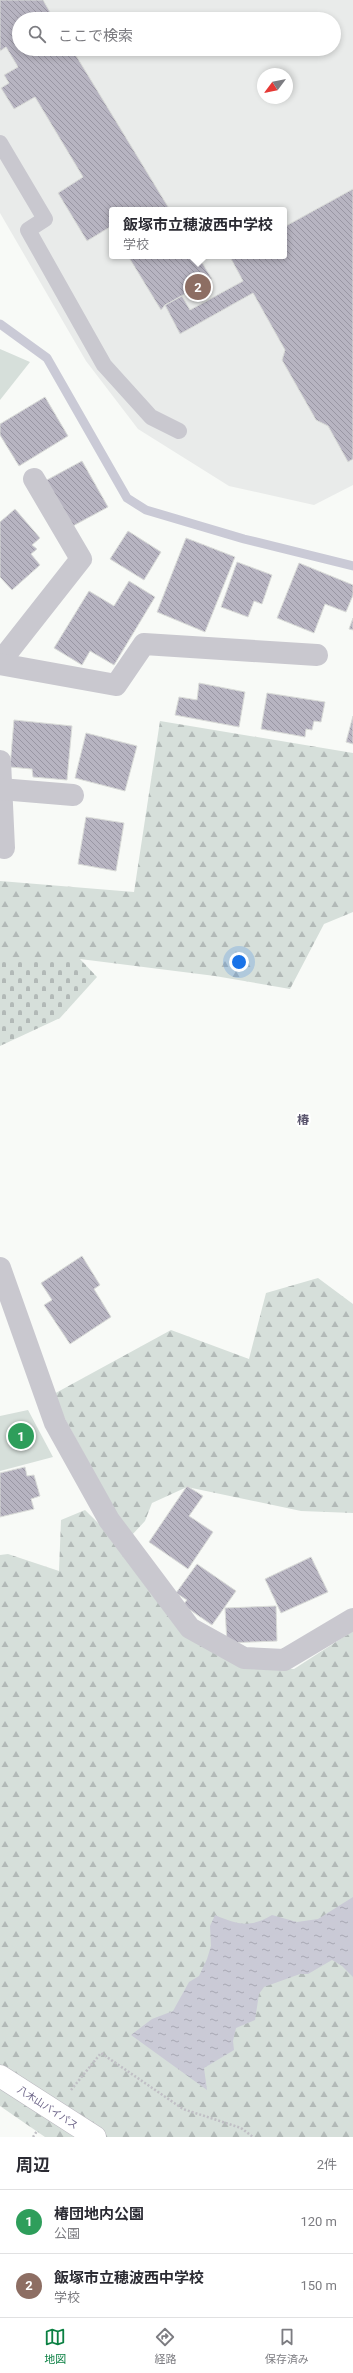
<!DOCTYPE html>
<html lang="ja">
<head>
<meta charset="utf-8">
<style>
  :root { --surface:#fff; --page:#f2f2f3; --text:#2b2b33; --muted:#7c7c81; --line:#e1e1e2; --accent:#0b8043 }
  body { margin:0; font-family:Roboto,"Noto Sans JP",sans-serif; background:var(--page); color:var(--text) }
  .compass { position:absolute; left:257px; top:68px; width:36px; height:36px; border-radius:50%; background:var(--surface); box-shadow:0 2px 6px #0003; rotate:238deg }
  .you { position:absolute; left:239px; top:962px; width:14px; height:14px; margin:-10px; border:3px solid #fff; border-radius:50%; background:#1a73e8; box-shadow:0 0 0 6px #1a73e833 }
  .badge { display:grid; place-items:center; width:26px; height:26px; border-radius:50%; background:var(--accent); color:#fff; font-size:13px; font-weight:700 }
  .pin { position:absolute; translate:-50% -50%; border:2px solid #fff; box-shadow:0 1px 4px #0006 }
  .popup { position:absolute; left:109px; top:207px; width:178px; height:52px; box-sizing:border-box; display:grid; place-content:center; border-radius:4px; background:var(--surface); filter:drop-shadow(0 1px 3px #0005); font-size:13px; white-space:nowrap; color:var(--muted) }
  .popup b { font-size:15px; color:var(--text) }
  .popup::after { content:''; position:absolute; left:50%; top:100%; margin-left:-8px; border:8px solid transparent; border-top-color:var(--surface) }
  .list { margin:0; padding:0; list-style:none }
  h2 { display:flex; justify-content:space-between; align-items:center; height:52px; margin:0; padding:0 16px; font-size:17px }
  h2 small { font-size:13px; font-weight:400; color:var(--muted) }
  .list li { display:grid; grid-template-columns:26px 1fr auto; gap:12px; align-items:center; box-sizing:border-box; height:64px; padding:0 16px; border-top:1px solid var(--line) }
  .list b { display:block; font-size:15px; white-space:nowrap }
  .list p { margin:0; font-size:13px; white-space:nowrap; color:var(--muted) }
  .list em { font-size:13px; font-style:normal; color:var(--muted) }
  .icon { flex:none; width:22px; height:22px; fill:none; stroke:currentColor; stroke-width:2; stroke-linecap:round; stroke-linejoin:round }
  .map { position:relative; flex:none; width:353px; height:2137px; overflow:hidden }
  .search { position:absolute; background:var(--surface); box-shadow:0 2px 6px #0003; left:12px; right:12px; top:12px; height:44px; display:flex; align-items:center; gap:10px; box-sizing:border-box; padding:0 14px; border-radius:22px; color:var(--muted); font-size:15px }
  .sheet { height:180px; background:var(--surface) }
  nav { display:flex; justify-content:space-around; align-items:center; box-sizing:border-box; height:56px; border-top:1px solid var(--line); background:var(--surface); font-size:11px; color:var(--muted) }
  nav a { display:grid; justify-items:center; gap:2px }
  nav .on { color:var(--accent) }
  .map>svg:first-child { display:block }
  .built { fill:#e9ebea; fill-rule:evenodd }
  .forest { fill:url(#forest-firs) }
  .cemetery { fill:url(#cemetery-stones) }
  .park { fill:#d6dfda }
  .water { fill:url(#water-ripples) }
  .lines { fill:none; stroke-linecap:round; stroke-linejoin:round }
  .stream { stroke:#cacad6; stroke-width:9 }
  .building { fill:url(#building-back-hatch); stroke:#dadcd9 }
  .trunk-casing { stroke:#bcbac1; stroke-width:23 }
  .path { stroke:#c0bfc5; stroke-width:2.5; stroke-dasharray:2 2; stroke-linecap:butt }
  .service { stroke:#c9c8cf; stroke-width:16 }
  .minor { stroke:#c9c8cf; stroke-width:22 }
  .trunk { stroke:#fff; stroke-width:22 }
  .labels { text-anchor:middle; stroke-width:4; stroke-linejoin:round; paint-order:stroke }
  .street-label { font-size:10px; fill:#6f678a; stroke:#fff }
  .quarter-label { font-size:12px; font-weight:bold; fill:#5b566e; stroke:#fff }
</style>
</head>
<body>
<div class="map">
<svg width="353" height="2137" viewBox="0 0 353 2137">
  <defs>
    <pattern id="forest-firs" width="22" height="20" patternUnits="userSpaceOnUse"><rect width="22" height="20" fill="#d6dfda"/><path d="M5 1l3.5 6h-7zM16 11l3.5 6h-7z" fill="#b2b9b7"/></pattern>
    <pattern id="cemetery-stones" width="16" height="16" patternUnits="userSpaceOnUse"><rect width="16" height="16" fill="#d6dfda"/><path d="M2 7V4a2 2 0 0 1 4 0v3zM10 15v-3a2 2 0 0 1 4 0v3z" fill="#b2b9b7"/></pattern>
    <pattern id="water-ripples" width="26" height="14" patternUnits="userSpaceOnUse"><rect width="26" height="14" fill="#cacad6"/><path d="M2 4q2-2 4 0t4 0M15 11q2-2 4 0t4 0" fill="none" stroke="#a8a8b3"/></pattern>
    <pattern id="building-back-hatch" width="6" height="6" patternUnits="userSpaceOnUse"><rect width="6" height="6" fill="#b7b4c1"/><path d="M-1 5l2 2M0 0l6 6M5-1l2 2" fill="none" stroke="#9996a3"/></pattern>
  </defs>
  <rect width="100%" height="100%" fill="#f8faf7"/>
  <path class="built" d="M 0,0 L 353,0 L 353,485 L 314,505 L 229,486 L 138,429 L 86,361 L 0,213 ZM 19,19 L 334,19 L 334,49 L 19,49 ZM 263,74 L 287,74 L 287,98 L 263,98 ZM 112,210 L 284,210 L 284,256 L 112,256 Z"/>
  <g class="forest">
    <polygon points="160,721 353,753 353,912 324,924 290,989 215,976 80,959 0,959 0,881 134,892"/>
    <polygon points="318,1278 353,1304 353,1513 301,1511 187,1487 152,1503 145,1521 131,1536 118,1516 52,1395 171,1330 249,1359 266,1293"/>
    <polygon points="85,1510 243,1667 294,1669 353,1631 353,2137 45,2137 0,2106 0,1555 8,1554 59,1571 61,1520"/>
  </g>
  <polygon class="cemetery" points="0,959 80,959 97,977 60,1018 0,1046"/>
  <g class="park">
    <polygon points="0,349 30,362 0,400"/>
    <polygon points="28,1410 53,1457 0,1471 0,1416"/>
  </g>
  <path class="water" d="M 353,1897 L 353,1977 L 342,1966 L 332,1960 L 308,1974 L 300,1974 L 264,1987 L 259,1994 L 255,2020 L 236,2028 L 233,2041 L 234,2050 L 204,2068 L 207,2090 L 131,2035 L 152,2019 L 173,2011 L 189,1982 L 199,1976 L 207,1959 L 211,1946 L 210,1926 L 215,1915 C 238,1925 250,1928 272,1915 L 297,1922 L 318,1919 Z"/>
  <g class="lines">
    <polyline class="stream" points="0,324 47,358 127,498 146,510 244,539 353,566"/>
  </g>
  <g class="building">
    <polygon points="0,0 43,0 54,19 19,19 19,49 72,49 170,210 112,210 112,230 110,227 87,241 58,193 83,177 35,97 14,109 1,88 9,83 4,75 18,67 6,47 0,51"/>
    <polygon points="353,189 353,459 348,462 328,426 316,420 282,360 285,350 253,293 180,334 165,305 182,296 190,310 243,281 230,257 232,256 284,256 284,227"/>
    <polygon points="128,256 198,256 212,279 165,305 161,310"/>
    <polygon points="45,397 68,436 19,466 0,435 0,424"/>
    <polygon points="82,461 108,507 71,527 45,481"/>
    <polygon points="15,509 40,538 32,545 37,549 31,554 40,565 12,590 0,577 0,522"/>
    <polygon points="128,531 161,552 144,580 110,559"/>
    <polygon points="186,538 235,557 205,632 157,612"/>
    <polygon points="237,562 272,575 262,604 254,601 248,617 221,607"/>
    <polygon points="299,563 353,585 353,595 346,612 325,604 314,633 277,618"/>
    <polygon points="129,581 155,597 114,665 90,651 82,665 54,648 89,591 114,606"/>
    <polygon points="353,618 353,630 349,629"/>
    <polygon points="199,683 245,692 239,727 175,715 179,697 197,700"/>
    <polygon points="267,693 325,702 321,722 314,721 312,730 306,729 305,737 261,729"/>
    <polygon points="353,716 353,744 346,742"/>
    <polygon points="14,720 72,726 67,780 33,777 32,769 10,767"/>
    <polygon points="86,733 137,746 125,791 75,778"/>
    <polygon points="86,817 124,823 116,871 78,864"/>
    <polygon points="82,1256 100,1285 94,1289 111,1317 70,1344 44,1305 52,1300 41,1283"/>
    <polygon points="25,1467 27,1476 34,1475 40,1496 31,1499 34,1509 0,1517 0,1473"/>
    <polygon points="187,1486 203,1496 189,1516 213,1532 188,1569 149,1542"/>
    <polygon points="311,1557 328,1592 281,1613 265,1579"/>
    <polygon points="197,1564 236,1591 212,1625 183,1605 187,1600 176,1593"/>
    <polygon points="276,1606 277,1641 227,1643 225,1608"/>
  </g>
  <g class="lines">
    <g class="trunk-casing">
      <polyline id="trunk" points="0,2076 95,2137"/>
    </g>
    <g class="path">
      <polyline points="71,2090 101,2053 183,2109 241,2128 253,2137"/>
      <polyline points="33,2137 37,2131"/>
    </g>
    <polyline class="service" points="0,143 45,219 28,230 104,365 151,417 179,431"/>
    <g class="minor">
      <polyline points="0,662 81,559 34,479"/>
      <polyline points="0,664 116,685 144,644 317,655"/>
      <polyline points="0,761 4,848"/>
      <polyline points="0,789 73,795"/>
      <polyline points="0,1268 55,1423 109,1520 190,1628 244,1658 284,1660 353,1619"/>
    </g>
    <use href="#trunk" class="trunk"/>
  </g>
  <g class="labels">
    <g class="street-label">
      <text transform="translate(48 2107) rotate(33)" y="4">八木山バイパス</text>
    </g>
    <g class="quarter-label">
      <text x="303" y="1124">椿</text>
    </g>
  </g>
</svg>
<svg class="compass" viewBox="-18 -18 36 36"><path d="M0-13l5 13h-10z" fill="#e53935"/><path d="M0 13l5-13h-10z" fill="#7c7c81"/></svg>
<div class="you"></div>
<div class="pin badge" style="left:21px;top:1436px;background:#2e9e5b">1</div>
<div class="pin badge" style="left:198px;top:287px;background:#8d6e63">2</div>
<div class="popup"><b>飯塚市立穂波西中学校</b>学校</div>
<div class="search"><svg class="icon" aria-label="search" viewBox="0 0 24 24"><circle cx="10" cy="10" r="6"/><path d="M15 15l6 6"/></svg>ここで検索</div>
</div>
<section class="sheet">
<h2>周辺<small>2件</small></h2>
<ul class="list">
<li><span class="badge" style="background:#2e9e5b">1</span><div><b>椿団地内公園</b><p>公園</p></div><em>120 m</em></li>
<li><span class="badge" style="background:#8d6e63">2</span><div><b>飯塚市立穂波西中学校</b><p>学校</p></div><em>150 m</em></li>
</ul>
</section>
<nav>
<a class="on"><svg class="icon" aria-label="map" viewBox="0 0 24 24"><path d="M3 6l6-2 6 2 6-2v14l-6 2-6-2-6 2zM9 4v14M15 6v14"/></svg>地図</a>
<a><svg class="icon" aria-label="directions" viewBox="0 0 24 24"><path d="M12 3l9 9-9 9-9-9zM9 14v-3h6M13 9l2 2-2 2"/></svg>経路</a>
<a><svg class="icon" aria-label="saved" viewBox="0 0 24 24"><path d="M7 4h10v16l-5-4-5 4z"/></svg>保存済み</a>
</nav>
</body>
</html>
